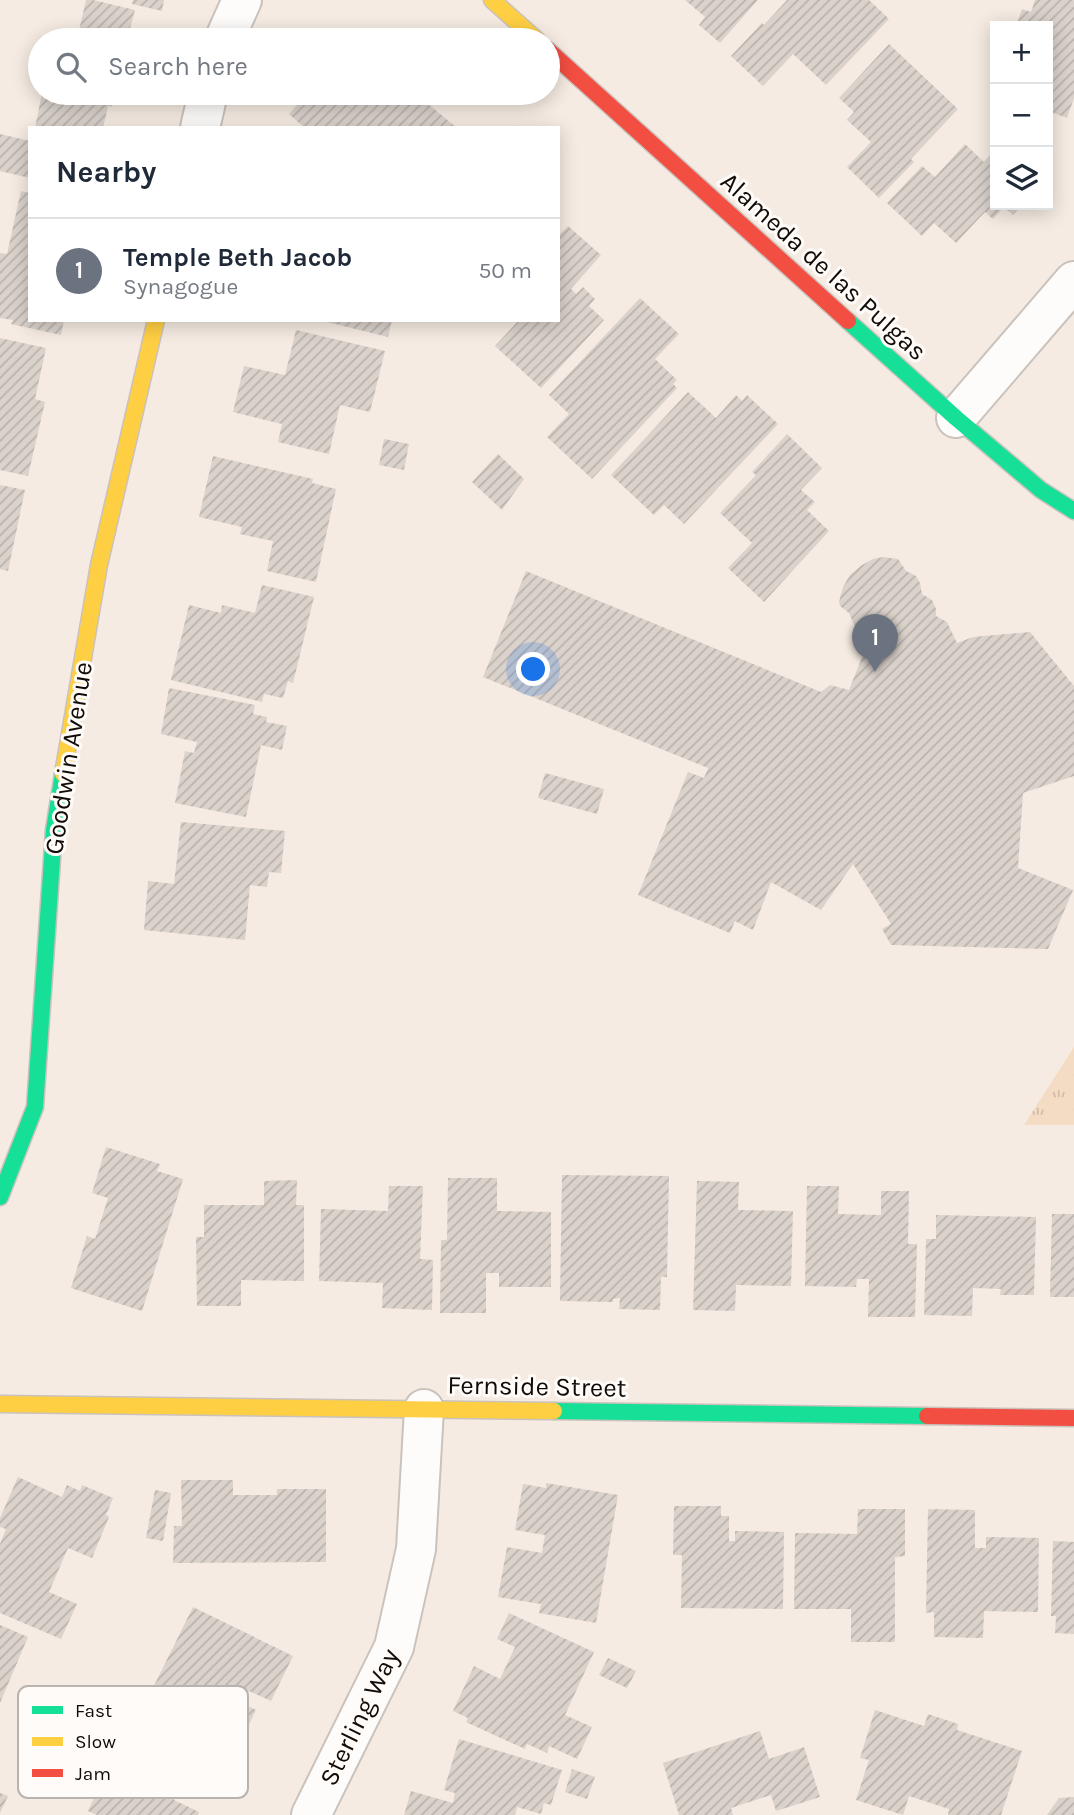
<!DOCTYPE html>
<html lang="en">
<head>
<meta charset="utf-8">
<style>
  :root { --surface:#fff; --page:#f2f2f3; --text:#1f2937; --muted:#747a83; --line:#e0e1e3; --accent:#111827 }
  body { margin:0; font-family:Karla,sans-serif; background:var(--page); color:var(--text) }
  .controls { position:absolute; right:21px; top:21px; display:grid; overflow:hidden; border-radius:0px; box-shadow:0 4px 18px #0003 }
  .controls button { width:63px; height:63px; display:grid; place-items:center; padding:0; border:0; border-bottom:2px solid var(--line); background:var(--surface); color:var(--text); font:35px sans-serif }
  .you { position:absolute; left:534px; top:670px; width:24px; height:24px; margin:-18px; border:5px solid #fff; border-radius:50%; background:#1a73e8; box-shadow:0 0 0 10px #1a73e833 }
  .badge { display:grid; place-items:center; width:46px; height:46px; border-radius:50%; background:var(--accent); color:#fff; font-size:23px; font-weight:700 }
  .pin { position:absolute; translate:-50% -58px; filter:drop-shadow(0 2px 4px #0008) }
  .pin::after { content:''; position:absolute; top:37px; width:24px; height:21px; background:inherit; clip-path:polygon(0 0,100% 0,50% 100%) }
  .list { margin:0; padding:0; list-style:none }
  h2 { display:flex; justify-content:space-between; align-items:center; height:91px; margin:0; padding:0 28px; font-size:30px }
  h2 small { font-size:23px; font-weight:400; color:var(--muted) }
  .list li { display:grid; grid-template-columns:46px 1fr auto; gap:21px; align-items:center; box-sizing:border-box; height:105px; padding:0 28px; border-top:2px solid var(--line) }
  .list b { display:block; font-size:26px; white-space:nowrap }
  .list p { margin:0; font-size:23px; white-space:nowrap; color:var(--muted) }
  .list em { font-size:23px; font-style:normal; color:var(--muted) }
  .icon { flex:none; width:38px; height:38px; fill:none; stroke:currentColor; stroke-width:2; stroke-linecap:round; stroke-linejoin:round }
  .map { position:relative; flex:none; width:1074px; height:1815px; overflow:hidden }
  .search { position:absolute; background:var(--surface); box-shadow:0 4px 18px #0003; left:28px; top:28px; width:532px; height:77px; display:flex; align-items:center; gap:18px; box-sizing:border-box; padding:0 24px; border-radius:38px; color:var(--muted); font-size:26px }
  .panel { position:absolute; background:var(--surface); box-shadow:0 4px 18px #0003; left:28px; top:126px; width:532px; height:196px; border-radius:0px }
  .map>svg:first-child { display:block }
  .grass { fill:url(#grass-tufts) }
  .building { fill:url(#building-hatch) }
  .lines { fill:none; stroke-linecap:round; stroke-linejoin:round }
  .street-casing { stroke:#cac2bc; stroke-width:42 }
  .fast-casing { stroke:#cac2bc; stroke-width:19 }
  .slow-casing { stroke:#cac2bc; stroke-width:19 }
  .jam-casing { stroke:#cac2bc; stroke-width:19 }
  .street { stroke:#fefcfb; stroke-width:38 }
  .fast { stroke:#16e098; stroke-width:16 }
  .slow { stroke:#ffcf43; stroke-width:16 }
  .jam { stroke:#f24e42; stroke-width:16 }
  .labels { text-anchor:middle; stroke-width:6; stroke-linejoin:round; paint-order:stroke }
  .street-label { font-size:26px; fill:#110b06; stroke:#fffbf8 }
  .key { fill:#fffbf8; stroke:#b8b3af; stroke-width:2 }
  .key-label { font-size:19px; fill:#110b06 }
</style>
</head>
<body>
<div class="map">
<svg width="1074" height="1815" viewBox="0 0 1074 1815">
  <defs>
    <pattern id="grass-tufts" width="24" height="20" patternUnits="userSpaceOnUse" patternTransform="scale(1.75)"><rect width="24" height="20" fill="#f4dcc4"/><path d="M3 7l-1-3M5 7V3M7 7l1-3M15 17l-1-3M17 17v-4M19 17l1-3" fill="none" stroke="#d0bba7"/></pattern>
    <pattern id="building-hatch" width="6" height="6" patternUnits="userSpaceOnUse" patternTransform="scale(1.75)"><rect width="6" height="6" fill="#dad2cb"/><path d="M-1 1l2-2M0 6l6-6M5 7l2-2" fill="none" stroke="#bab3ad"/></pattern>
  </defs>
  <rect width="100%" height="100%" fill="#f5ebe2"/>
  <polygon class="grass" points="1074,1047 1074,1125 1024,1125"/>
  <g class="building">
    <polygon points="86,0 93,0 135,10 127,40 77,39"/>
    <polygon points="133,0 164,0 162,11 132,4"/>
    <polygon points="685,0 758,0 720,43 699,25 705,17"/>
    <polygon points="787,0 869,0 889,19 826,85 793,54 763,86 731,56 762,23 764,25"/>
    <polygon points="1035,0 1074,0 1074,98 1067,118 1048,111 1048,26 1016,26 1022,9 1031,12"/>
    <polygon points="889,44 958,109 911,159 914,162 879,198 847,167 871,142 847,120 854,112 839,98"/>
    <polygon points="42,93 115,93 112,107 108,106 103,128 35,128"/>
    <polygon points="307,93 398,93 402,97 406,93 415,93 457,128 305,128 289,114"/>
    <polygon points="0,134 30,141 30,178 0,171"/>
    <polygon points="965,144 984,162 995,150 995,205 1022,205 1013,215 1004,207 993,219 985,212 956,243 934,223 922,236 887,203 922,166 935,177"/>
    <polygon points="21,191 30,193 30,320 64,320 61,335 11,324 13,320 0,318 0,253 7,254"/>
    <polygon points="568,226 601,255 571,289 576,294 583,287 595,299 589,306 604,320 541,388 495,346 519,320 558,320 558,236"/>
    <polygon points="640,298 679,334 655,359 677,380 673,384 677,388 592,479 547,437 569,414 549,395"/>
    <polygon points="319,320 392,320 388,337"/>
    <polygon points="296,330 385,351 370,412 340,405 329,454 278,442 282,424 233,412 244,366 285,375"/>
    <polygon points="0,338 46,348 35,399 45,402 28,476 0,470"/>
    <polygon points="688,392 716,418 736,395 742,401 747,395 778,424 684,524 664,505 654,515 611,475"/>
    <polygon points="787,434 822,468 801,490 815,502 807,510 829,531 764,602 728,568 752,543 720,513 756,475 752,472"/>
    <polygon points="384,439 409,444 404,470 379,465"/>
    <polygon points="498,454 524,479 502,510 472,482"/>
    <polygon points="213,456 313,479 312,483 336,489 316,582 267,571 273,541 240,534 242,527 199,517"/>
    <polygon points="0,485 25,490 8,571 0,569"/>
    <polygon points="883,557 898,559 906,571 916,576 920,583 922,594 932,600 936,609 936,616 947,622 957,643 973,637 1030,632 1074,686 1074,776 1023,793 1018,868 1073,890 1048,949 891,945 882,929 891,924 853,864 821,910 771,882 753,930 735,921 730,933 638,895 688,772 704,778 708,768 483,677 526,571 821,692 830,685 849,690 868,642 866,635 855,627 849,613 840,606 839,602 843,587 850,575 862,565 873,559"/>
    <polygon points="262,585 314,597 293,683 288,681 283,698 264,694 262,702 171,680 189,605 221,613 222,605 255,613"/>
    <polygon points="169,688 255,705 253,714 267,717 266,722 287,726 282,750 261,745 246,817 175,803 185,751 194,753 197,742 161,734"/>
    <polygon points="545,773 604,789 597,814 538,798"/>
    <polygon points="181,822 285,831 281,873 269,872 267,887 250,885 245,940 144,930 148,881 174,884"/>
    <polygon points="106,1147 160,1164 157,1171 183,1179 142,1311 71,1288 87,1236 95,1239 108,1198 92,1193"/>
    <polygon points="562,1175 669,1176 667,1277 661,1277 660,1310 619,1309 620,1298 613,1299 613,1302 560,1301"/>
    <polygon points="448,1178 497,1178 497,1211 551,1212 551,1287 499,1287 499,1273 486,1273 486,1313 440,1313 441,1240 447,1240"/>
    <polygon points="297,1180 296,1205 304,1205 304,1281 241,1280 241,1306 197,1306 196,1237 204,1237 204,1205 264,1205 264,1181"/>
    <polygon points="697,1181 739,1182 738,1210 793,1211 791,1286 736,1285 735,1311 693,1310"/>
    <polygon points="389,1186 423,1186 420,1259 433,1260 432,1310 382,1308 383,1283 319,1281 321,1209 388,1211"/>
    <polygon points="807,1186 839,1186 838,1214 881,1215 881,1191 909,1191 908,1244 917,1244 915,1317 868,1317 869,1279 857,1279 856,1287 805,1286"/>
    <polygon points="1052,1214 1074,1214 1074,1297 1050,1297"/>
    <polygon points="936,1215 1036,1217 1034,1295 1000,1295 1001,1289 973,1288 972,1316 924,1315 926,1239 936,1239"/>
    <polygon points="18,1477 62,1497 67,1485 80,1491 82,1485 113,1498 106,1515 109,1517 92,1558 68,1548 49,1592 77,1604 61,1639 0,1613 0,1544 6,1529 0,1527 0,1518"/>
    <polygon points="181,1480 233,1480 233,1495 277,1495 277,1489 326,1489 326,1562 173,1563 174,1526 182,1526"/>
    <polygon points="546,1483 618,1495 596,1623 539,1613 541,1604 498,1597 507,1547 542,1553 545,1535 515,1530 523,1484 546,1488"/>
    <polygon points="155,1490 171,1493 163,1541 146,1538"/>
    <polygon points="674,1506 721,1506 721,1516 729,1516 729,1541 735,1541 735,1531 784,1532 783,1609 681,1608 682,1555 673,1555"/>
    <polygon points="858,1509 905,1509 905,1556 895,1557 895,1642 851,1642 851,1609 794,1609 795,1533 857,1534"/>
    <polygon points="928,1509 975,1510 975,1548 986,1548 986,1537 1039,1538 1038,1612 984,1611 983,1638 934,1637 934,1612 926,1613"/>
    <polygon points="1053,1541 1074,1542 1074,1634 1055,1633 1056,1616 1051,1616"/>
    <polygon points="193,1607 293,1656 271,1701 249,1691 242,1703 256,1710 236,1751 187,1728 184,1733 148,1715 156,1702 148,1698"/>
    <polygon points="509,1613 594,1652 565,1715 592,1727 577,1759 549,1746 547,1753 527,1744 525,1749 466,1722 468,1718 453,1711 474,1666 500,1679 515,1647 497,1639"/>
    <polygon points="0,1625 28,1637 0,1703"/>
    <polygon points="608,1658 636,1671 627,1688 599,1675"/>
    <polygon points="875,1710 924,1726 928,1714 958,1724 957,1730 1022,1751 1001,1815 948,1815 949,1809 909,1796 903,1815 856,1800 869,1760 860,1758"/>
    <polygon points="130,1719 197,1750 174,1800 199,1812 198,1815 97,1815 88,1811"/>
    <polygon points="760,1731 769,1759 804,1747 820,1797 776,1811 771,1795 731,1808 733,1815 679,1815 663,1763"/>
    <polygon points="459,1739 562,1770 551,1805 544,1803 541,1814 517,1807 515,1815 404,1815 411,1791 453,1803 455,1793 444,1790"/>
    <polygon points="572,1769 595,1777 587,1799 565,1792"/>
    <polygon points="0,1793 8,1796 0,1813"/>
    <polygon points="1074,1797 1074,1815 1047,1815 1059,1798"/>
  </g>
  <g class="lines">
    <g class="street-casing">
      <g id="street">
        <polyline points="224,40 242,0"/>
        <polyline points="200,128 208,93"/>
        <polyline points="956,418 1074,281"/>
        <polyline points="311,1815 394,1647 416,1549 424,1409"/>
      </g>
    </g>
    <g class="fast-casing">
      <g id="fast">
        <polyline points="848,321 956,418 1041,490 1074,511"/>
        <polyline points="0,1197 35,1107 54,830 63,774"/>
        <polyline points="554,1411 927,1416"/>
      </g>
    </g>
    <g class="slow-casing">
      <g id="slow">
        <polyline points="492,0 537,40"/>
        <polyline points="63,774 99,565 156,320"/>
        <polyline points="0,1404 554,1411"/>
      </g>
    </g>
    <g class="jam-casing">
      <g id="jam">
        <polyline points="548,50 848,321"/>
        <polyline points="927,1416 1074,1418"/>
      </g>
    </g>
    <use href="#street" class="street"/>
    <use href="#fast" class="fast"/>
    <use href="#slow" class="slow"/>
    <use href="#jam" class="jam"/>
  </g>
  <g class="labels">
    <g class="street-label">
      <text transform="translate(824 266) rotate(42)" y="9">Alameda de las Pulgas</text>
      <text transform="translate(68 758) rotate(-81)" y="9">Goodwin Avenue</text>
      <text transform="translate(537 1386) rotate(1)" y="9">Fernside Street</text>
      <text transform="translate(359 1717) rotate(-64)" y="9">Sterling Way</text>
    </g>
  </g>
  <rect x="18" y="1686" width="230" height="112" rx="10" class="key"/>
  <rect x="32" y="1706" width="31" height="8" fill="#16e098"/>
  <rect x="32" y="1737" width="31" height="9" fill="#ffcf43"/>
  <rect x="32" y="1769" width="31" height="8" fill="#f24e42"/>
  <g class="key-label">
    <text x="75" y="1717">Fast</text>
    <text x="75" y="1748">Slow</text>
    <text x="75" y="1780">Jam</text>
  </g>
</svg>
<div class="controls">
<button>+</button>
<button>−</button>
<button><svg class="icon" aria-label="layers" viewBox="0 0 24 24"><path d="M12 4l9 5-9 5-9-5zM3 14l9 5 9-5"/></svg></button>
</div>
<div class="you"></div>
<div class="pin badge" style="left:875px;top:672px;background:#6b7280">1</div>
<div class="search"><svg class="icon" aria-label="search" viewBox="0 0 24 24"><circle cx="10" cy="10" r="6"/><path d="M15 15l6 6"/></svg>Search here</div>
<section class="panel">
<h2>Nearby<small></small></h2>
<ul class="list">
<li><span class="badge" style="background:#6b7280">1</span><div><b>Temple Beth Jacob</b><p>Synagogue</p></div><em>50 m</em></li>
</ul>
</section>
</div>
</body>
</html>
